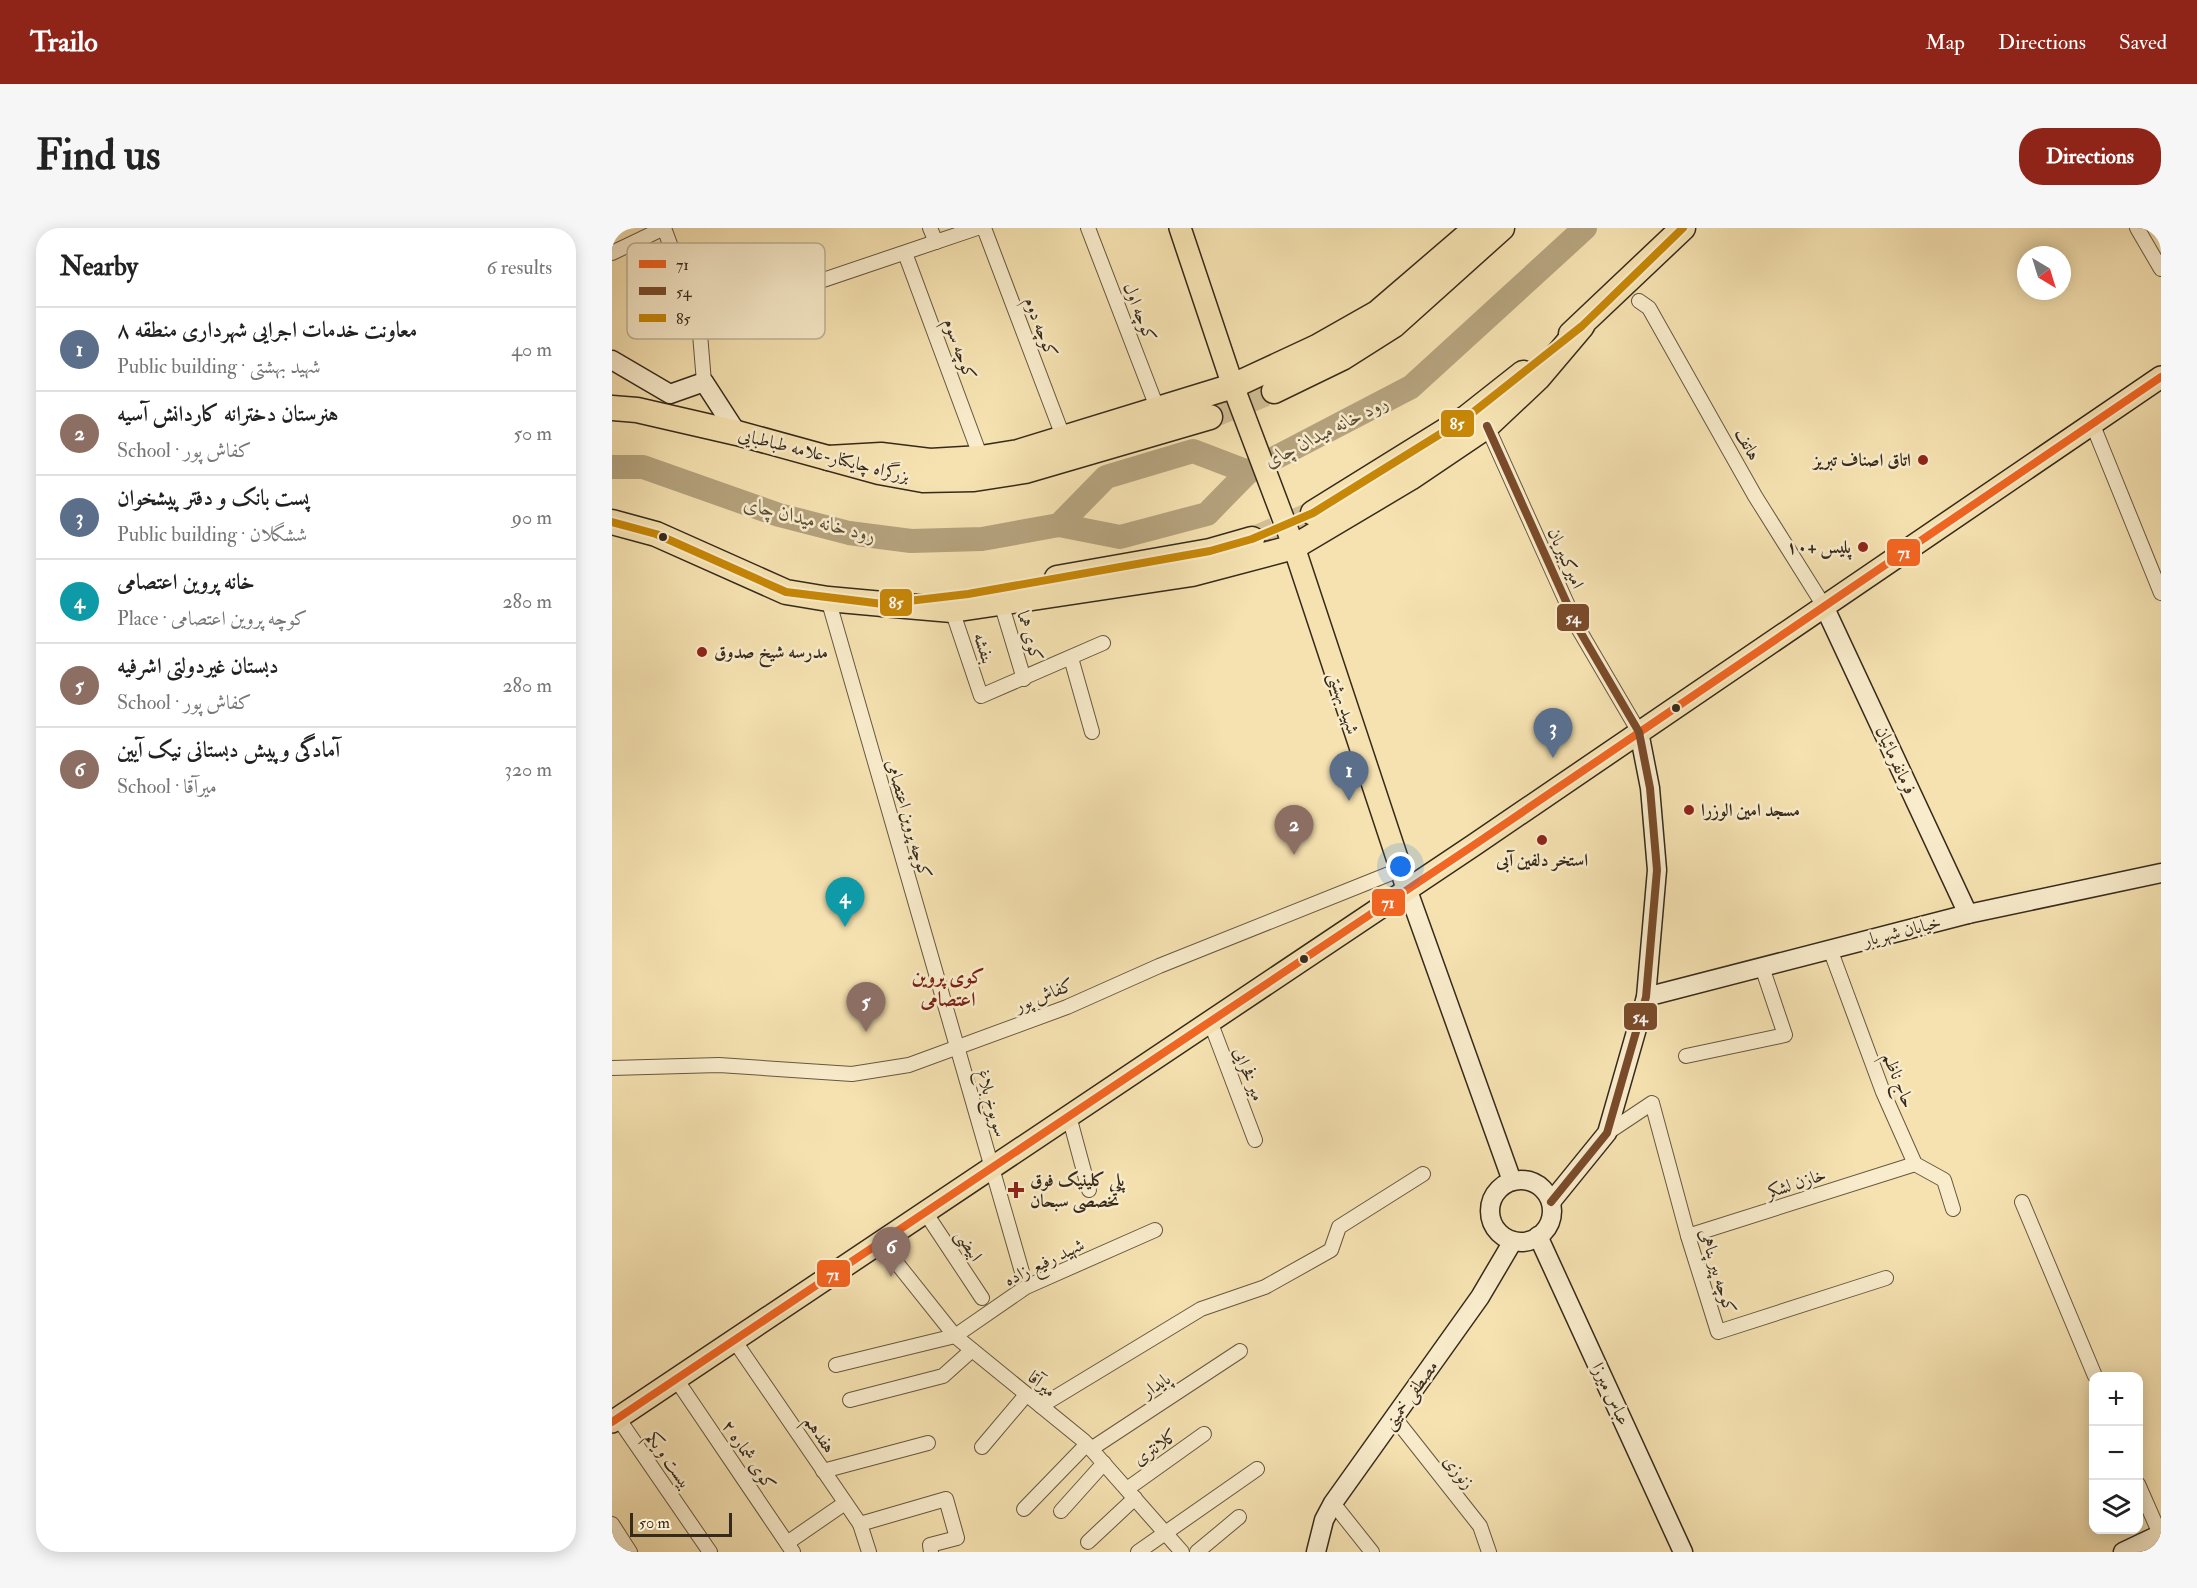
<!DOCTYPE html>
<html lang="en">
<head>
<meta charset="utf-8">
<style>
  :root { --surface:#fff; --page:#f6f6f6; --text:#222; --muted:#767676; --line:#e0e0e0; --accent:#8f2418 }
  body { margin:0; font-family:"IM FELL Double Pica",Amiri,serif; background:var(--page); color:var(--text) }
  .controls { position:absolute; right:18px; bottom:18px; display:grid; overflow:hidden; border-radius:12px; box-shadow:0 3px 15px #0003 }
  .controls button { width:54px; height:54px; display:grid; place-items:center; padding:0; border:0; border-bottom:2px solid var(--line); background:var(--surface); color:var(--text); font:30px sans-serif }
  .compass { position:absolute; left:1405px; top:18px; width:54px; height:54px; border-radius:50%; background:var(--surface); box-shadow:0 3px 15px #0003; rotate:142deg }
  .scale { position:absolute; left:18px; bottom:15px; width:102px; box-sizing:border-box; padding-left:6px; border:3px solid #362a1c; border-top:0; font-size:16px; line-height:21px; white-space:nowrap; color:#362a1c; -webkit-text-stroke:4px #f9eccc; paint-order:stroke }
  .you { position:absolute; left:789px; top:639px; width:21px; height:21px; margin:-15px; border:4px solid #fff; border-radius:50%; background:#1a73e8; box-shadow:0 0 0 9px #1a73e833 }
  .badge { display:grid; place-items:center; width:39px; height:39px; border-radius:50%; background:var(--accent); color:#fff; font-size:20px; font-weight:700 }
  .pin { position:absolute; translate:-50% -50px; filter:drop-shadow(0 2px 3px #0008) }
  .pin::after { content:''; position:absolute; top:32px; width:21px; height:18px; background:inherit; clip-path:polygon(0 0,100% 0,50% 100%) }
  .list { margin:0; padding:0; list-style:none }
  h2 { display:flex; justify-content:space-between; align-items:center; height:78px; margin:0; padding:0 24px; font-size:26px }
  h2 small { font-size:20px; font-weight:400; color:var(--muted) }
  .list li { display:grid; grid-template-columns:39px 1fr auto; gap:18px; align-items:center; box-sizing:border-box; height:84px; padding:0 24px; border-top:2px solid var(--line) }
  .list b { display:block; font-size:22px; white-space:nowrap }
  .list p { margin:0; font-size:20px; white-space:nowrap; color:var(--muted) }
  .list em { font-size:20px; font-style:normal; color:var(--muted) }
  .icon { flex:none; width:33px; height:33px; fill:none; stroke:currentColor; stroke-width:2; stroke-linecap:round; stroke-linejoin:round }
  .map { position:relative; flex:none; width:1549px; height:1324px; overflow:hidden; border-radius:24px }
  header { display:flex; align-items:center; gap:36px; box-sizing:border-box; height:84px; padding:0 30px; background:var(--accent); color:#fff }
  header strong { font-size:28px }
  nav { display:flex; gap:33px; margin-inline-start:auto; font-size:21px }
  .intro { display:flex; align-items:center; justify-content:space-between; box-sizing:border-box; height:144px; padding:0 36px }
  h1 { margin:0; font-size:42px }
  .button { padding:15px 27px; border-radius:24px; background:var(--accent); color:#fff; font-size:21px; font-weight:700 }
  main { display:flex; gap:36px; padding:0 36px }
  aside { flex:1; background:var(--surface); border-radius:24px; box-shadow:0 3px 15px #0003 }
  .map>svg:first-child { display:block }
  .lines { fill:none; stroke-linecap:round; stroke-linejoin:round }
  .river { stroke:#b5a37e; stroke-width:24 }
  .highway-tunnel { stroke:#d0bd93; stroke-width:24; stroke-dasharray:24 12; stroke-linecap:butt }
  .street-casing { stroke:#665841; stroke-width:16 }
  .secondary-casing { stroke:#362a1c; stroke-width:21 }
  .primary-casing { stroke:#362a1c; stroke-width:24 }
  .highway-casing { stroke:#362a1c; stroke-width:27 }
  .street { stroke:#f9eccc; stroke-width:14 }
  .secondary { stroke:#f9eccc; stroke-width:18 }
  .primary { stroke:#f6e2b1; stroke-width:21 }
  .highway { stroke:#f6e2b1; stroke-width:24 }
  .bus-1-casing { stroke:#f9eccc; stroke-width:12 }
  .bus-2-casing { stroke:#f9eccc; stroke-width:12 }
  .bus-3-casing { stroke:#f9eccc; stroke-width:12 }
  .bus-1 { stroke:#f26522; stroke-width:8 }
  .bus-2 { stroke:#7a4b2a; stroke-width:8 }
  .bus-3 { stroke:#c78707; stroke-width:8 }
  .poi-dot { fill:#8f2418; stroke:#f9eccc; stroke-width:2 }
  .bus-dot { fill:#362a1c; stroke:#f9eccc; stroke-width:2 }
  .labels { text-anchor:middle; stroke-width:5; stroke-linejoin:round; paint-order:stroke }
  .street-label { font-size:18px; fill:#362a1c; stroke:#f9eccc }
  .poi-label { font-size:18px; font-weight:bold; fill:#362a1c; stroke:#f9eccc; text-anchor:start }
  .water-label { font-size:20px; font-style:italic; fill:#5c4e39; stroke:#f9eccc }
  .neighbourhood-label { font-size:20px; font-weight:bold; fill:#7a1f14; stroke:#f9eccc }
  .key { fill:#f9eccc; stroke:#beb297; stroke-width:1.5 }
  .key-label { font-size:16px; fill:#362a1c }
  .line-badge { stroke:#f9eccc; stroke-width:2 }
  .badge-label { font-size:16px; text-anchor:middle; font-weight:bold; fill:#fff }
</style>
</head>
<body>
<header>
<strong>Trailo</strong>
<nav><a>Map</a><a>Directions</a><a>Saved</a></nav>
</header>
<div class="intro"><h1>Find us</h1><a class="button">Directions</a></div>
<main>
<aside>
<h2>Nearby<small>6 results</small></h2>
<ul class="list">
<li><span class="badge" style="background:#5c6f8a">1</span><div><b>معاونت خدمات اجرایی شهرداری منطقه ۸</b><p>Public building · شهید بهشتى</p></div><em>40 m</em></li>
<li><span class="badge" style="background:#8d6e63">2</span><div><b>هنرستان دخترانه کاردانش آسیه</b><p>School · کفاش پور</p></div><em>50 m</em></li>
<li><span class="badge" style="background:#5c6f8a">3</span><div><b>پست بانک و دفتر پیشخوان</b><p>Public building · ششگلان</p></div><em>90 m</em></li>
<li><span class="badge" style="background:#0f9aa8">4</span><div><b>خانه پروین اعتصامی</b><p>Place · کوچه پروین اعتصامی</p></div><em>280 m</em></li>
<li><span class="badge" style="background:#8d6e63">5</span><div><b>دبستان غیردولتی اشرفیه</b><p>School · کفاش پور</p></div><em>280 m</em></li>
<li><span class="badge" style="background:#8d6e63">6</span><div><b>آمادگی وپیش دبستانی نیک آیین</b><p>School · میرآقا</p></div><em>320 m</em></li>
</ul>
</aside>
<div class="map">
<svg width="1549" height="1324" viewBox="0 0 1549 1324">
  <rect width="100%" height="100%" fill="#f6e2b1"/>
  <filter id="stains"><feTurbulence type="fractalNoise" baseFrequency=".00333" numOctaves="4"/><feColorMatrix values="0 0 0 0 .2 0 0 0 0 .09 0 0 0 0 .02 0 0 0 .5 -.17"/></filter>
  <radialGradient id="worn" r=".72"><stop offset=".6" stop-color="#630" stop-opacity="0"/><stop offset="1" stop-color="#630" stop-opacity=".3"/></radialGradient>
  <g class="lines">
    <g class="river">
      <polyline points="0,239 31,239 167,287 237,305 299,313 370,311 447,297 494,249 581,223 636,244 799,159 973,0"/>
      <polyline points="447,297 508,309 595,286 636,244"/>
    </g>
    <g class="highway-tunnel">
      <polyline points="598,189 662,163"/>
      <polyline points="640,311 701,285"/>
    </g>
    <g class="street-casing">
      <g id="street">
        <polyline points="52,0 87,94 92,154"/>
        <polyline points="318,0 324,14"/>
        <polyline points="372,0 452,211"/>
        <polyline points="476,0 546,182"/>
        <polyline points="1525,0 1549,41"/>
        <polyline points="0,25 52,0"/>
        <polyline points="293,25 369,230"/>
        <polyline points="1027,73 1037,80 1143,268 1212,378"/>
        <polyline points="87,94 365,0"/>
        <polyline points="1480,195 1549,365"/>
        <polyline points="875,198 966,400 1027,504"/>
        <polyline points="216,371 410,1044"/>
        <polyline points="389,375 412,451"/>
        <polyline points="340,382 369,468 491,415"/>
        <polyline points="459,430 480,504"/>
        <polyline points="1218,721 1271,864 1303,936 1332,952 1341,981"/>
        <polyline points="598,793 643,912"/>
        <polyline points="1074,828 1173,807 1150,739"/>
        <polyline points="0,840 107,837 240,846 297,837 455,779 547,738 787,642"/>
        <polyline points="457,888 477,962"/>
        <polyline points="995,905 1040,875 1076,1008 1106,1104 1274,1050"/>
        <polyline points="1410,974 1483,1148"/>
        <polyline points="313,984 370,1070"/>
        <polyline points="1076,1008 1303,936"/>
        <polyline points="268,1014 343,1108 472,1213 570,1324"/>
        <polyline points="122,1112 248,1296 257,1324"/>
        <polyline points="224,1137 343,1108 414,1059 543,1002"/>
        <polyline points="64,1151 181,1324"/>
        <polyline points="238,1172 331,1148 360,1122"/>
        <polyline points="429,1178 589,1081 653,1059 719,1022 727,999 811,946"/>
        <polyline points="782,1189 868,1298 877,1324"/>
        <polyline points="6,1190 98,1324"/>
        <polyline points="370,1219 414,1167"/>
        <polyline points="479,1221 628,1123"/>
        <polyline points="211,1243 316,1215"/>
        <polyline points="1526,1256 1548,1306"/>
        <polyline points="515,1261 592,1206"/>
        <polyline points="721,1275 760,1324"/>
        <polyline points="412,1281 475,1216"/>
        <polyline points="449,1283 492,1235"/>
        <polyline points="0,1296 18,1324"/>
        <polyline points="248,1296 334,1271 345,1310 318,1317 319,1324"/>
        <polyline points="476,1314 523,1270"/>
        <polyline points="175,1315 233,1275"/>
        <polyline points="526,1324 645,1241"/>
        <polyline points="585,1324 627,1289"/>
      </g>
    </g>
    <g class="secondary-casing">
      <g id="secondary">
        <polyline points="0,132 58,166 92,154 125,205"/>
        <polyline points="1212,378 1356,686"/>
        <polyline points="795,660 900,953"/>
        <polyline points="1034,769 1356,686 1549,645"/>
        <circle cx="909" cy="983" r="31"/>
        <polyline points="939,974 995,905 1034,769 1045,642 1038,560 1027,504"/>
        <polyline points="926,1008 1071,1324"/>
        <polyline points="704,1324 712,1292 721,1275 868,1069 901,1013"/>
        <polyline points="1511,1324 1549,1306"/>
      </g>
    </g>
    <g class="primary-casing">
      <g id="primary">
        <polyline points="568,0 621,158 682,319 795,660"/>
        <polyline points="0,1194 862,617 1549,149"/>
      </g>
    </g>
    <g class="highway-casing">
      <g id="highway">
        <polyline points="959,106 1071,0"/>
        <polyline points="662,163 730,130 782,97 890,0"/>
        <polyline points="0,180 25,182 125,205 267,244 311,252 362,251 413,243 598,189"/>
        <polyline points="216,230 269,227 318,233 369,230 406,224 621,158 705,119 765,85 864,0"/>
        <polyline points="701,285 854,190 911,145"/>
        <polyline points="0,294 44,306 174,364 216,371 271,376 286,374"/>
        <polyline points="445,350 598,323 640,311"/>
        <polyline points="271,376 340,382 580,346 682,319 798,250 875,198 926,150 970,98"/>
      </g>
    </g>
    <use href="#street" class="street"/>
    <use href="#secondary" class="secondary"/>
    <use href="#primary" class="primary"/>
    <use href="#highway" class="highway"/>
    <g class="bus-1-casing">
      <polyline id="bus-1" points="0,1194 862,617 1549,149"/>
    </g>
    <g class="bus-2-casing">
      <polyline id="bus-2" points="875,198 966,400 1027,504 1038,560 1045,642 1034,769 995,905 939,974"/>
    </g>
    <g class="bus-3-casing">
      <polyline id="bus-3" points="0,294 44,306 174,364 271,376 356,366 598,323 640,311 701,285 854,190 970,98 1071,0"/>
    </g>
    <use href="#bus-1" class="bus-1"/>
    <use href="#bus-2" class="bus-2"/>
    <use href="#bus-3" class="bus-3"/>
  </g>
  <g class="poi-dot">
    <circle cx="1311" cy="232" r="6"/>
    <circle cx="1251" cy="319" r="6"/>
    <circle cx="90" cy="424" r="6"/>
    <circle cx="1077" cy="582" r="6"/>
    <circle cx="930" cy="612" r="6"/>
    <path d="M401 953h6v6h6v6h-6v6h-6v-6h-6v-6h6z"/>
  </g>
  <g class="bus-dot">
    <circle cx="51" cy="309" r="5"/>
    <circle cx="1064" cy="480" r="5"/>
    <circle cx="692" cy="731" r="5"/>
  </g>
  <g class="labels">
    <g class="street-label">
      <text transform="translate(528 84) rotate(69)" y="6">کوچه اول</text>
      <text transform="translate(429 99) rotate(69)" y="6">کوچه دوم</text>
      <text transform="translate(348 121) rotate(70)" y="6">کوچه سوم</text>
      <text transform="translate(1136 216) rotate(62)" y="6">هاتف</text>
      <text transform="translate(212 227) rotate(14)" y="6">بزرگراه چایکنار-علامه طباطبایی</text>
      <text transform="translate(954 330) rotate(66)" y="6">امیرکبیریان</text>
      <text transform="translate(418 408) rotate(73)" y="6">کوی هما</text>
      <text transform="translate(372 420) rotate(72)" y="6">بنفشه</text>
      <text transform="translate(732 475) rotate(72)" y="6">شهید بهشتى</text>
      <text transform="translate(1284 532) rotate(65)" y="6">فرمانفرمائیان</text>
      <text transform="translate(297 591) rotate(74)" y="6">کوچه پروین اعتصامی</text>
      <text transform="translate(1290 703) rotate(-14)" y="6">خیابان شهریار</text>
      <text transform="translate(432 767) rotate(-22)" y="6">کفاش پور</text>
      <text transform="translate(637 846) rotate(69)" y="6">میر فخرایی</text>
      <text transform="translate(1287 852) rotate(68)" y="6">حاج ناظم</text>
      <text transform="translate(380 875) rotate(74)" y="6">سویوخ بلاغ</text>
      <text transform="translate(1184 955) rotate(-18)" y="6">خازن لشکر</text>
      <text transform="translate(357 1017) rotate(57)" y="6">ابیضی</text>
      <text transform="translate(432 1034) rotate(-26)" y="6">شهید رفیع زاده</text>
      <text transform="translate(1106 1043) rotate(73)" y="6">کوچه پیر پناهی</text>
      <text transform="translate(430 1156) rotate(39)" y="6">میرآقا</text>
      <text transform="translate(544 1157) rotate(-34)" y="6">پایدار</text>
      <text transform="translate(999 1166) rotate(65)" y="6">عباس میرزا</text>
      <text transform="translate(798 1167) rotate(-54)" y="6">مصطفی خمینی</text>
      <text transform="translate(208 1206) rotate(56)" y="6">هفدهم</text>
      <text transform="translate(543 1219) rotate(-35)" y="6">کلانتری</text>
      <text transform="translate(137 1227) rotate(56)" y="6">کوی شماره ۲</text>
      <text transform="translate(57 1232) rotate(55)" y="6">بیست و یکم</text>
      <text transform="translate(847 1244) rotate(51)" y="6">زنوزی</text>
    </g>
    <g class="poi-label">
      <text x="1299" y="238" text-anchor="end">اتاق اصناف تبریز</text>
      <text x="1239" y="325" text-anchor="end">پلیس +۱۰</text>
      <text x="102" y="430">مدرسه شیخ صدوق</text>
      <text x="1089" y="588">مسجد امین الوزرا</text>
      <text x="930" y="638" text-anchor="middle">استخر دلفین آبی</text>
      <text x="418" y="958">پلی کلینیک فوق<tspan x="418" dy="21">تخصصی سبحان</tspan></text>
    </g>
    <g class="water-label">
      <text transform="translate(714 203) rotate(-27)" y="7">رود خانه میدان چای</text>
      <text transform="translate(198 291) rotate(14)" y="7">رود خانه میدان چای</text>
    </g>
    <g class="neighbourhood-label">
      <text x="336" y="755">کوی پروین<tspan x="336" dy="23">اعتصامی</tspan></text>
    </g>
  </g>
  <rect x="15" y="15" width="198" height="96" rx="9" class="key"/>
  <rect x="27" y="32" width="27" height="8" fill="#f26522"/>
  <rect x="27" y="59" width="27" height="8" fill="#7a4b2a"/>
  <rect x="27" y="86" width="27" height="8" fill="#c78707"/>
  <g class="key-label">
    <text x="64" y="42">71</text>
    <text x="64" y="69">54</text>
    <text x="64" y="96">85</text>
  </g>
  <g class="line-badge">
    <rect x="828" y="181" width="35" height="29" rx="6" fill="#c78707"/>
    <rect x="1274" y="310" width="35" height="29" rx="6" fill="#f26522"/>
    <rect x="267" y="360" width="34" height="29" rx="6" fill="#c78707"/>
    <rect x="944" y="375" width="34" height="29" rx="6" fill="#7a4b2a"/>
    <rect x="759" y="660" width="35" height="29" rx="6" fill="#f26522"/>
    <rect x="1011" y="774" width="35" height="29" rx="6" fill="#7a4b2a"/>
    <rect x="204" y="1031" width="35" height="29" rx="6" fill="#f26522"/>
  </g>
  <g class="badge-label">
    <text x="845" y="201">85</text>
    <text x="1292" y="330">71</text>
    <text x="284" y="380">85</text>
    <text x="961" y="395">54</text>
    <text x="776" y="680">71</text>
    <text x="1028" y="794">54</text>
    <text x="221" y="1052">71</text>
  </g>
  <rect width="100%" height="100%" filter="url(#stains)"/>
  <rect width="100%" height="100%" fill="url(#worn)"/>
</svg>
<div class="controls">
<button>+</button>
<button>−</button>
<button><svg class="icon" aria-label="layers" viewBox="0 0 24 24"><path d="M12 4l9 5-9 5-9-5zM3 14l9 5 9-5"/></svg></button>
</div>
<svg class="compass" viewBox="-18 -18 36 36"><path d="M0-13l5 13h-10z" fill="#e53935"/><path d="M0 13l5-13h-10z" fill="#767676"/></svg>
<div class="scale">50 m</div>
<div class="you"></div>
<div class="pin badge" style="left:737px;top:573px;background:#5c6f8a">1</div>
<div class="pin badge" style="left:682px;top:627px;background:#8d6e63">2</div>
<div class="pin badge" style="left:941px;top:530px;background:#5c6f8a">3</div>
<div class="pin badge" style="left:233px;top:699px;background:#0f9aa8">4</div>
<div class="pin badge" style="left:254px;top:804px;background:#8d6e63">5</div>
<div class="pin badge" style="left:279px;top:1049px;background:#8d6e63">6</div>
</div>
</main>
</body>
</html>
